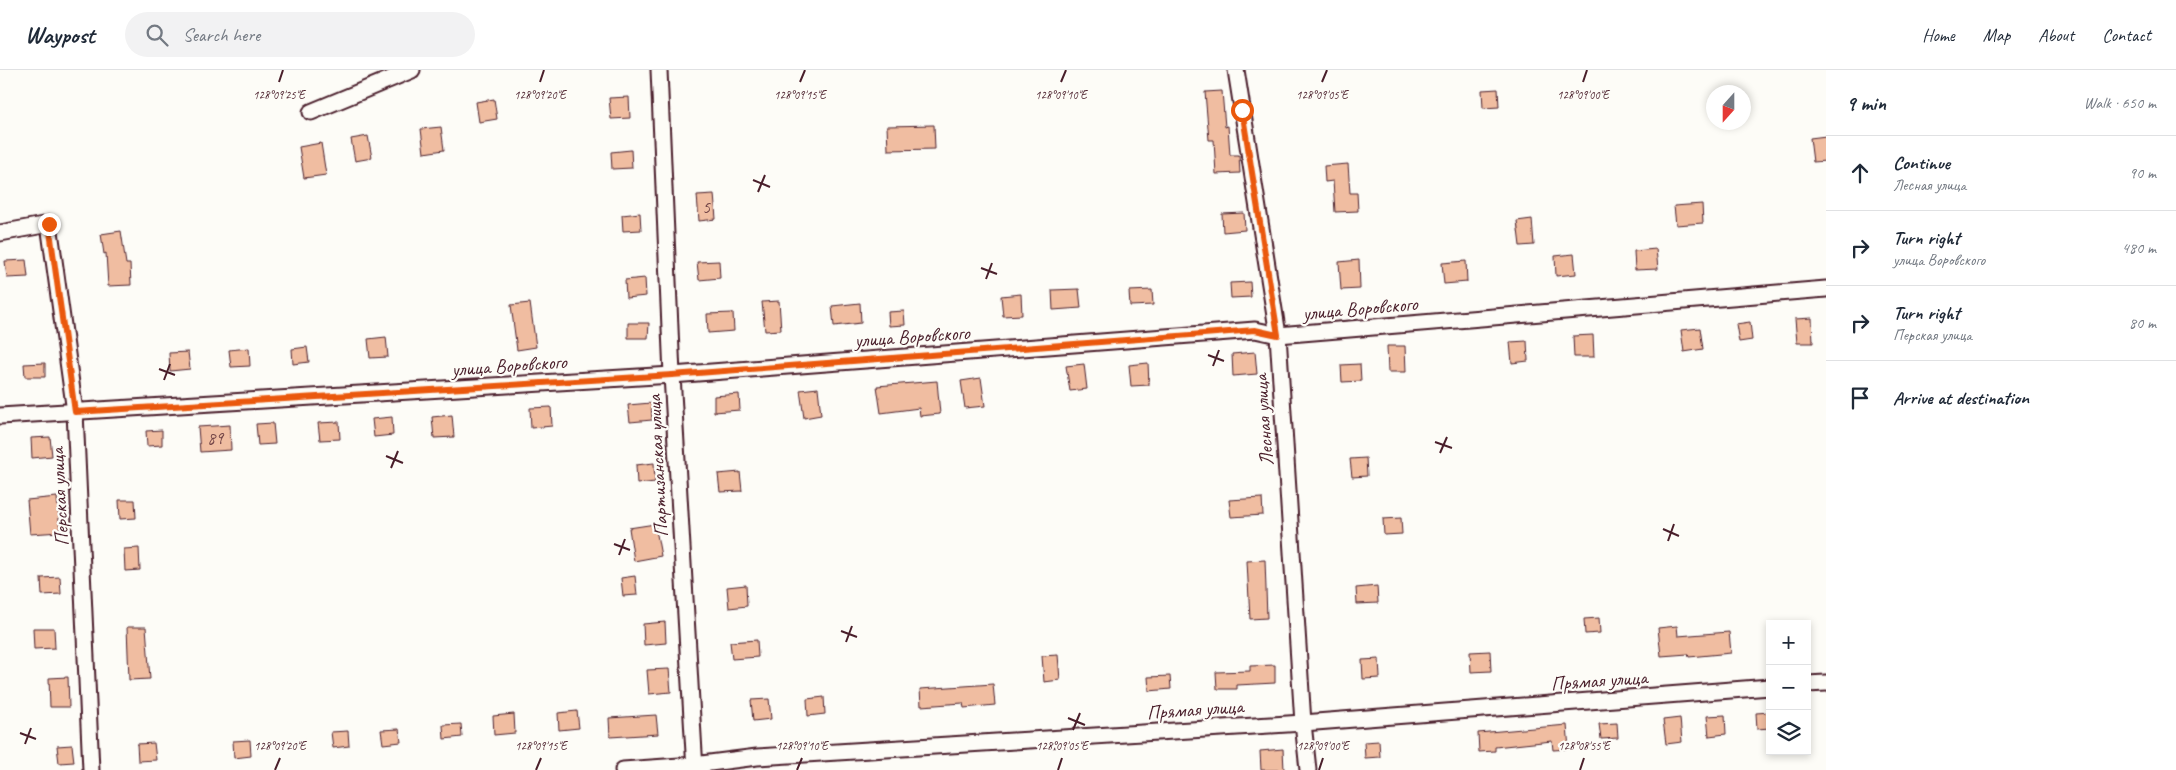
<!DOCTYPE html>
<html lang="en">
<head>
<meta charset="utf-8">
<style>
  :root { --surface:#fff; --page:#f2f2f3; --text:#1f2937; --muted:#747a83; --line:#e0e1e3 }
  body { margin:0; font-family:Caveat,sans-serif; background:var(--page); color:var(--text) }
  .controls { position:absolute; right:15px; bottom:15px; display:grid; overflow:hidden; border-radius:0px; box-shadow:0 2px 8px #0003 }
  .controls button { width:45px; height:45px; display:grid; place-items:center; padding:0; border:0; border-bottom:1px solid var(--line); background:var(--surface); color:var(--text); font:25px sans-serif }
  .compass { position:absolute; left:1706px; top:15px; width:45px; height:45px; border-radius:50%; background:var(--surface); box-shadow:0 2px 8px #0003; rotate:201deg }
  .stop { position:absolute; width:15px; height:15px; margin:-11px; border:4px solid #ea580c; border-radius:50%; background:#fff }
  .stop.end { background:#ea580c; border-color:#fff; box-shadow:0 1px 5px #0008 }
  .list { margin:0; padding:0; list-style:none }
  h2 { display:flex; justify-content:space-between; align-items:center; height:65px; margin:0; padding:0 20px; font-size:21px }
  h2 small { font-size:16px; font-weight:400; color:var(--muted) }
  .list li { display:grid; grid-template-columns:32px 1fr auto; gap:15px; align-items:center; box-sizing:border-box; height:75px; padding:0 20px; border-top:1px solid var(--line) }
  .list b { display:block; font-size:19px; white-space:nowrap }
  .list p { margin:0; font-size:16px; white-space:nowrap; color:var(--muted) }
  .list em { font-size:16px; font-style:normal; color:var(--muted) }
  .icon { flex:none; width:28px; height:28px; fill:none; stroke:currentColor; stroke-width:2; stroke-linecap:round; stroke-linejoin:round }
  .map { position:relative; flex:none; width:1826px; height:700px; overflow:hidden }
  header { display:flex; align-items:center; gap:30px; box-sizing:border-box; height:70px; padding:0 25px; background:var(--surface); border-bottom:1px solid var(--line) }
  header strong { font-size:24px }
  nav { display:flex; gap:28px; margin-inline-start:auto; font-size:18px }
  .search { width:350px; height:45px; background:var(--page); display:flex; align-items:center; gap:12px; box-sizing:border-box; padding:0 18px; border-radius:28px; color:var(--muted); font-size:19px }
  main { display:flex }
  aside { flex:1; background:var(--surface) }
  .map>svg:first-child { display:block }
  .building { fill:#f0bda1; stroke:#4a1f2b }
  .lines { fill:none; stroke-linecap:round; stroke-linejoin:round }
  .minor-casing { stroke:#4a1f2b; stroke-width:19 }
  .minor { stroke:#fdfcf7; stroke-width:15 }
  .route { stroke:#ea580c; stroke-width:6 }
  .ticks { fill:none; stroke:#4a1f2b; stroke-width:2 }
  .labels { text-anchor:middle; stroke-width:4.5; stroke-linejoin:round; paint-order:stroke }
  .number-label { font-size:18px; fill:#744648 }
  .street-label { font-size:20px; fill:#4a1f2b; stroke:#fdfcf7 }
  .ticks-label { font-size:12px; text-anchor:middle; fill:#4a1f2b; stroke:#fdfcf7; stroke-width:4.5; stroke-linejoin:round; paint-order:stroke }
</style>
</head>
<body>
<header>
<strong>Waypost</strong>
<div class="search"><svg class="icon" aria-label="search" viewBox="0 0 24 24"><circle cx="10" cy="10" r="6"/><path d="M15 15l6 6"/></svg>Search here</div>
<nav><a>Home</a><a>Map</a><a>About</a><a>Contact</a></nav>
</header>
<main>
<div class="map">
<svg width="1826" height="700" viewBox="0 0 1826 700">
  <rect width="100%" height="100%" fill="#fdfcf7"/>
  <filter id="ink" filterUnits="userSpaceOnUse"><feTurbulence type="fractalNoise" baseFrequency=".02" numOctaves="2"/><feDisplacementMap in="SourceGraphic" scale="10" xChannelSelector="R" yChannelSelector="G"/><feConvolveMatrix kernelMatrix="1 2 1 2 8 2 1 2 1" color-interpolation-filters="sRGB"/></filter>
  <g filter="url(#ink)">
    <g class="building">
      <polygon points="1498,19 1499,37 1483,38 1482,20"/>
      <polygon points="1222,21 1225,57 1228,56 1230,85 1239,85 1240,103 1216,104 1214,70 1209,70 1205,22"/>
      <polygon points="629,27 630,48 611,49 609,28"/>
      <polygon points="494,29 497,49 479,52 476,32"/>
      <polygon points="934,55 935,79 888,80 887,56"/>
      <polygon points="441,57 444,80 424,83 421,59"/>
      <polygon points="368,66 372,88 355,91 351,69"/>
      <polygon points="1826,66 1826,91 1813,92 1810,68"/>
      <polygon points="321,73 326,105 304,108 299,77"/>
      <polygon points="631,80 632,98 612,99 611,82"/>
      <polygon points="1348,94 1350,123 1357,123 1358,141 1335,142 1333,111 1325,112 1324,96"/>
      <polygon points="714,124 716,149 699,151 697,125"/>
      <polygon points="1702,134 1703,153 1676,155 1674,136"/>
      <polygon points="640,143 641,160 623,161 622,145"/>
      <polygon points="1244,143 1245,160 1223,162 1222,144"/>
      <polygon points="1532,149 1534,175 1520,176 1517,151"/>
      <polygon points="121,161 126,194 130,194 131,215 108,216 106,183 104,184 101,164"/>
      <polygon points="1656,179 1658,199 1635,200 1634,181"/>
      <polygon points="1574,184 1576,204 1556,206 1555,186"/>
      <polygon points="26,190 28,207 7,208 5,191"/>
      <polygon points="1359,190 1360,219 1341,220 1339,192"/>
      <polygon points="719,191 720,208 699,210 697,192"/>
      <polygon points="1466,191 1467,212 1444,214 1442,193"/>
      <polygon points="645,208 646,226 626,228 625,210"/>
      <polygon points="1250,212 1251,227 1231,228 1230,213"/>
      <polygon points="1079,219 1081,238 1053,240 1052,220"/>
      <polygon points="1152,220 1153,235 1130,236 1129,221"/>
      <polygon points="1021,224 1022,245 1003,246 1001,226"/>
      <polygon points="779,231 781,260 765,261 762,232"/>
      <polygon points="530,233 536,277 517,280 511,235"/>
      <polygon points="860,233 861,253 834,256 832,236"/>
      <polygon points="904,241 905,255 889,256 888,242"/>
      <polygon points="733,243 734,261 708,263 707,244"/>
      <polygon points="1812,248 1813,273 1797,273 1795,249"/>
      <polygon points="1750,252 1752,270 1739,272 1736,254"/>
      <polygon points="628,253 649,253 648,268 628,268"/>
      <polygon points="1700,258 1703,279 1684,282 1681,260"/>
      <polygon points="1593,265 1594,287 1574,287 1573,266"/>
      <polygon points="386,267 388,287 370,288 368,269"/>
      <polygon points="1527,271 1528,291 1512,293 1510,272"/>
      <polygon points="1387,276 1405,276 1406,302 1388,302"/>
      <polygon points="307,277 309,292 293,294 292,279"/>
      <polygon points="249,278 250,296 231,297 229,280"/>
      <polygon points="188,282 190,299 170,301 169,283"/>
      <polygon points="1255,282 1257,304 1233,306 1232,284"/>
      <polygon points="45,293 45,307 25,307 24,294"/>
      <polygon points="1148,293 1149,315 1131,316 1129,295"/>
      <polygon points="1084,294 1087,319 1070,321 1066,296"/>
      <polygon points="1360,294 1361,311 1342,312 1341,295"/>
      <polygon points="981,308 985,336 965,338 961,311"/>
      <polygon points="937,311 940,344 920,346 919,338 881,343 877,316"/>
      <polygon points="818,318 821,345 804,348 800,320"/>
      <polygon points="739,324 740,340 714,342 714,326"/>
      <polygon points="651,333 652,350 630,352 628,335"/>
      <polygon points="551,337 552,356 531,358 530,338"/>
      <polygon points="452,345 454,367 434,368 432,347"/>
      <polygon points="392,347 393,365 374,367 372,349"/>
      <polygon points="339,352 340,369 320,370 318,353"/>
      <polygon points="273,353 275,374 258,375 256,354"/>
      <polygon points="230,355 231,380 200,382 198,357"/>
      <polygon points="162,360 162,375 147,376 146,361"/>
      <polygon points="50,367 52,386 32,388 31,368"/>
      <polygon points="1366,388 1367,406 1352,407 1350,389"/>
      <polygon points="654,393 655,412 637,414 636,395"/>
      <polygon points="740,402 742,421 720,422 718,404"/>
      <polygon points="57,427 60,462 30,464 27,430"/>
      <polygon points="1262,428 1263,445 1231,447 1229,430"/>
      <polygon points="119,430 135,430 136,448 120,449"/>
      <polygon points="1401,448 1402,464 1384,465 1383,449"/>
      <polygon points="655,454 661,486 634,491 629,458"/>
      <polygon points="139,478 140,500 125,501 124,479"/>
      <polygon points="1265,490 1267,548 1250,549 1247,491"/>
      <polygon points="635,506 637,525 623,526 621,508"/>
      <polygon points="60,507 61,524 42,525 41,508"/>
      <polygon points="746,515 747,536 729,538 727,517"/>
      <polygon points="1377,516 1378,533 1357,534 1356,518"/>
      <polygon points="1599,548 1600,563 1585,564 1584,549"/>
      <polygon points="665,552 666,573 644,575 643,554"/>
      <polygon points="1677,556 1678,566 1729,562 1731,583 1689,587 1688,584 1661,586 1658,558"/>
      <polygon points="127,557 146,557 150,609 129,610"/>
      <polygon points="33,558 54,558 55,578 34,579"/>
      <polygon points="757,570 758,587 732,589 730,572"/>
      <polygon points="1490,581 1491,601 1471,602 1470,582"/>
      <polygon points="1058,585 1060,610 1044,612 1042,586"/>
      <polygon points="1379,589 1380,608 1363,609 1362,590"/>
      <polygon points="1275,595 1275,613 1237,615 1237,619 1217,619 1216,602 1250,601 1250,596"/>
      <polygon points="669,599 671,622 649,624 647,600"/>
      <polygon points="1170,606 1171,619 1149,621 1148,607"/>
      <polygon points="68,607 69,637 50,637 49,608"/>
      <polygon points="993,614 995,635 964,638 963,633 921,636 920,619"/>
      <polygon points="824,627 825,644 808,646 807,629"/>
      <polygon points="769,629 771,649 753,651 751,630"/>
      <polygon points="577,641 579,658 559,660 558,643"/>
      <polygon points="1770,642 1770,658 1757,659 1756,643"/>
      <polygon points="514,644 515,663 494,665 493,646"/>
      <polygon points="656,645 658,664 610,667 609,648"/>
      <polygon points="1725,645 1726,664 1709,666 1707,646"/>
      <polygon points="1680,648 1682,672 1666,674 1663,650"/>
      <polygon points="1617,653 1618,668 1601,669 1599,654"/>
      <polygon points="461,654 462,667 444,669 443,655"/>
      <polygon points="1567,655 1569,679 1553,680 1552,671 1495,677 1495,681 1479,682 1478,663"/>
      <polygon points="399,659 401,672 383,674 381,660"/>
      <polygon points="348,661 349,676 333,678 331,662"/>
      <polygon points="250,670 251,686 234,688 233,671"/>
      <polygon points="1379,671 1380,687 1365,688 1364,672"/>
      <polygon points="154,673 156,690 138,691 137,674"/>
      <polygon points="72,675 74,692 59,693 57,676"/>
      <polygon points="1283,679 1284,700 1261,700 1260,681"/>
    </g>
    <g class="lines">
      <g class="minor-casing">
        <g id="minor">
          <polyline points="659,0 672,305 695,700"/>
          <polyline points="1236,0 1278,265 1303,653 1308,700"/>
          <polyline points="311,42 412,0"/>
          <polyline points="0,163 49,154 75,342 91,700"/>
          <polyline points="0,346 672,305 1255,260 1278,265 1826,219"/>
          <polyline points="1807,614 1826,613"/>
          <polyline points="623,700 694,695 757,687 1303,653 1770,617"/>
        </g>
      </g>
      <use href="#minor" class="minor"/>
    </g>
  </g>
  <g class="lines" filter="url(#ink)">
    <polyline class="route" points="49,154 75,342 672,305 1255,260 1278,265 1242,40"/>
  </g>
  <path class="ticks" d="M 279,12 L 283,0M 540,12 L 544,0M 800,12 L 805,0M 1061,12 L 1066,0M 1322,12 L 1327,0M 1583,12 L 1587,0M 753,110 L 770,117M 758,122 L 765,105M 981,198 L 997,204M 986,209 L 992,193M 1208,285 L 1224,291M 1213,296 L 1219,280M 159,299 L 175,305M 164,310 L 170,294M 1435,372 L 1452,378M 1440,383 L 1447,367M 386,386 L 403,393M 391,398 L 398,381M 1663,459 L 1679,466M 1668,471 L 1674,454M 614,474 L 630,480M 619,485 L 625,469M 841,561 L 857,567M 846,572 L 852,556M 1068,648 L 1085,655M 1073,660 L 1080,643M 20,663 L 36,669M 25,674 L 31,658M 275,700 L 280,688M 536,700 L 541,688M 797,700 L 802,688M 1058,700 L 1062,688M 1319,700 L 1323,688M 1580,700 L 1584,688"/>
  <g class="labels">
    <g class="number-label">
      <text x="706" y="143">5</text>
      <text x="215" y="374">89</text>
    </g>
    <g class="street-label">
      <text transform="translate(1360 238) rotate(-5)" y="7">улица Воровского</text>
      <text transform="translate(912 266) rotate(-4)" y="7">улица Воровского</text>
      <text transform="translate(509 295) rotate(-4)" y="7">улица Воровского</text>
      <text transform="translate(1263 350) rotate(-94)" y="7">Лесная улица</text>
      <text transform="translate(657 396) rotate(-93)" y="7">Партизанская улица</text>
      <text transform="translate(59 427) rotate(-93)" y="7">Перская улица</text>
      <text transform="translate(1599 610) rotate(-4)" y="7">Прямая улица</text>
      <text transform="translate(1195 639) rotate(-4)" y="7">Прямая улица</text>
    </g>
  </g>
  <g class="ticks-label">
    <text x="1322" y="29">128°09'05"E</text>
    <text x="1583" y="29">128°09'00"E</text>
    <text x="279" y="29">128°09'25"E</text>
    <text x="540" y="29">128°09'20"E</text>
    <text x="800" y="29">128°09'15"E</text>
    <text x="1061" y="29">128°09'10"E</text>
    <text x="280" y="680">128°09'20"E</text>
    <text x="541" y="680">128°09'15"E</text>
    <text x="802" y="680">128°09'10"E</text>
    <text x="1062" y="680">128°09'05"E</text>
    <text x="1323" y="680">128°09'00"E</text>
    <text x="1584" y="680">128°08'55"E</text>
  </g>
</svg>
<div class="controls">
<button>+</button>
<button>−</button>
<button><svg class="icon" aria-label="layers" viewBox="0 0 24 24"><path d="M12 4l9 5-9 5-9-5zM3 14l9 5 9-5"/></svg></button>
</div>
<svg class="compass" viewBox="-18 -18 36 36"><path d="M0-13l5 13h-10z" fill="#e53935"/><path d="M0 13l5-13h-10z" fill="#747a83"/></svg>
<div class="stop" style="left:1242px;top:40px"></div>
<div class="stop end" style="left:49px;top:154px"></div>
</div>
<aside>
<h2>9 min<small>Walk · 650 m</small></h2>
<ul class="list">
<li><svg class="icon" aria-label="ahead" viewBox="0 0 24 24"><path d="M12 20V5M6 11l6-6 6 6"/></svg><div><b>Continue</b><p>Лесная улица</p></div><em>90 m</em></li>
<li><svg class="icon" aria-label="right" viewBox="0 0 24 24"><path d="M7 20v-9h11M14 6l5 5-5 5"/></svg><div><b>Turn right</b><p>улица Воровского</p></div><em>480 m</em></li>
<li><svg class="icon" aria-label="right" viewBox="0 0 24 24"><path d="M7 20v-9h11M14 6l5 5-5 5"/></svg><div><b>Turn right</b><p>Перская улица</p></div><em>80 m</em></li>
<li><svg class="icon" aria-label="arrive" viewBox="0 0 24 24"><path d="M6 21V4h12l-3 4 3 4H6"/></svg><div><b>Arrive at destination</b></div></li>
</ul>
</aside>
</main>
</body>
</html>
